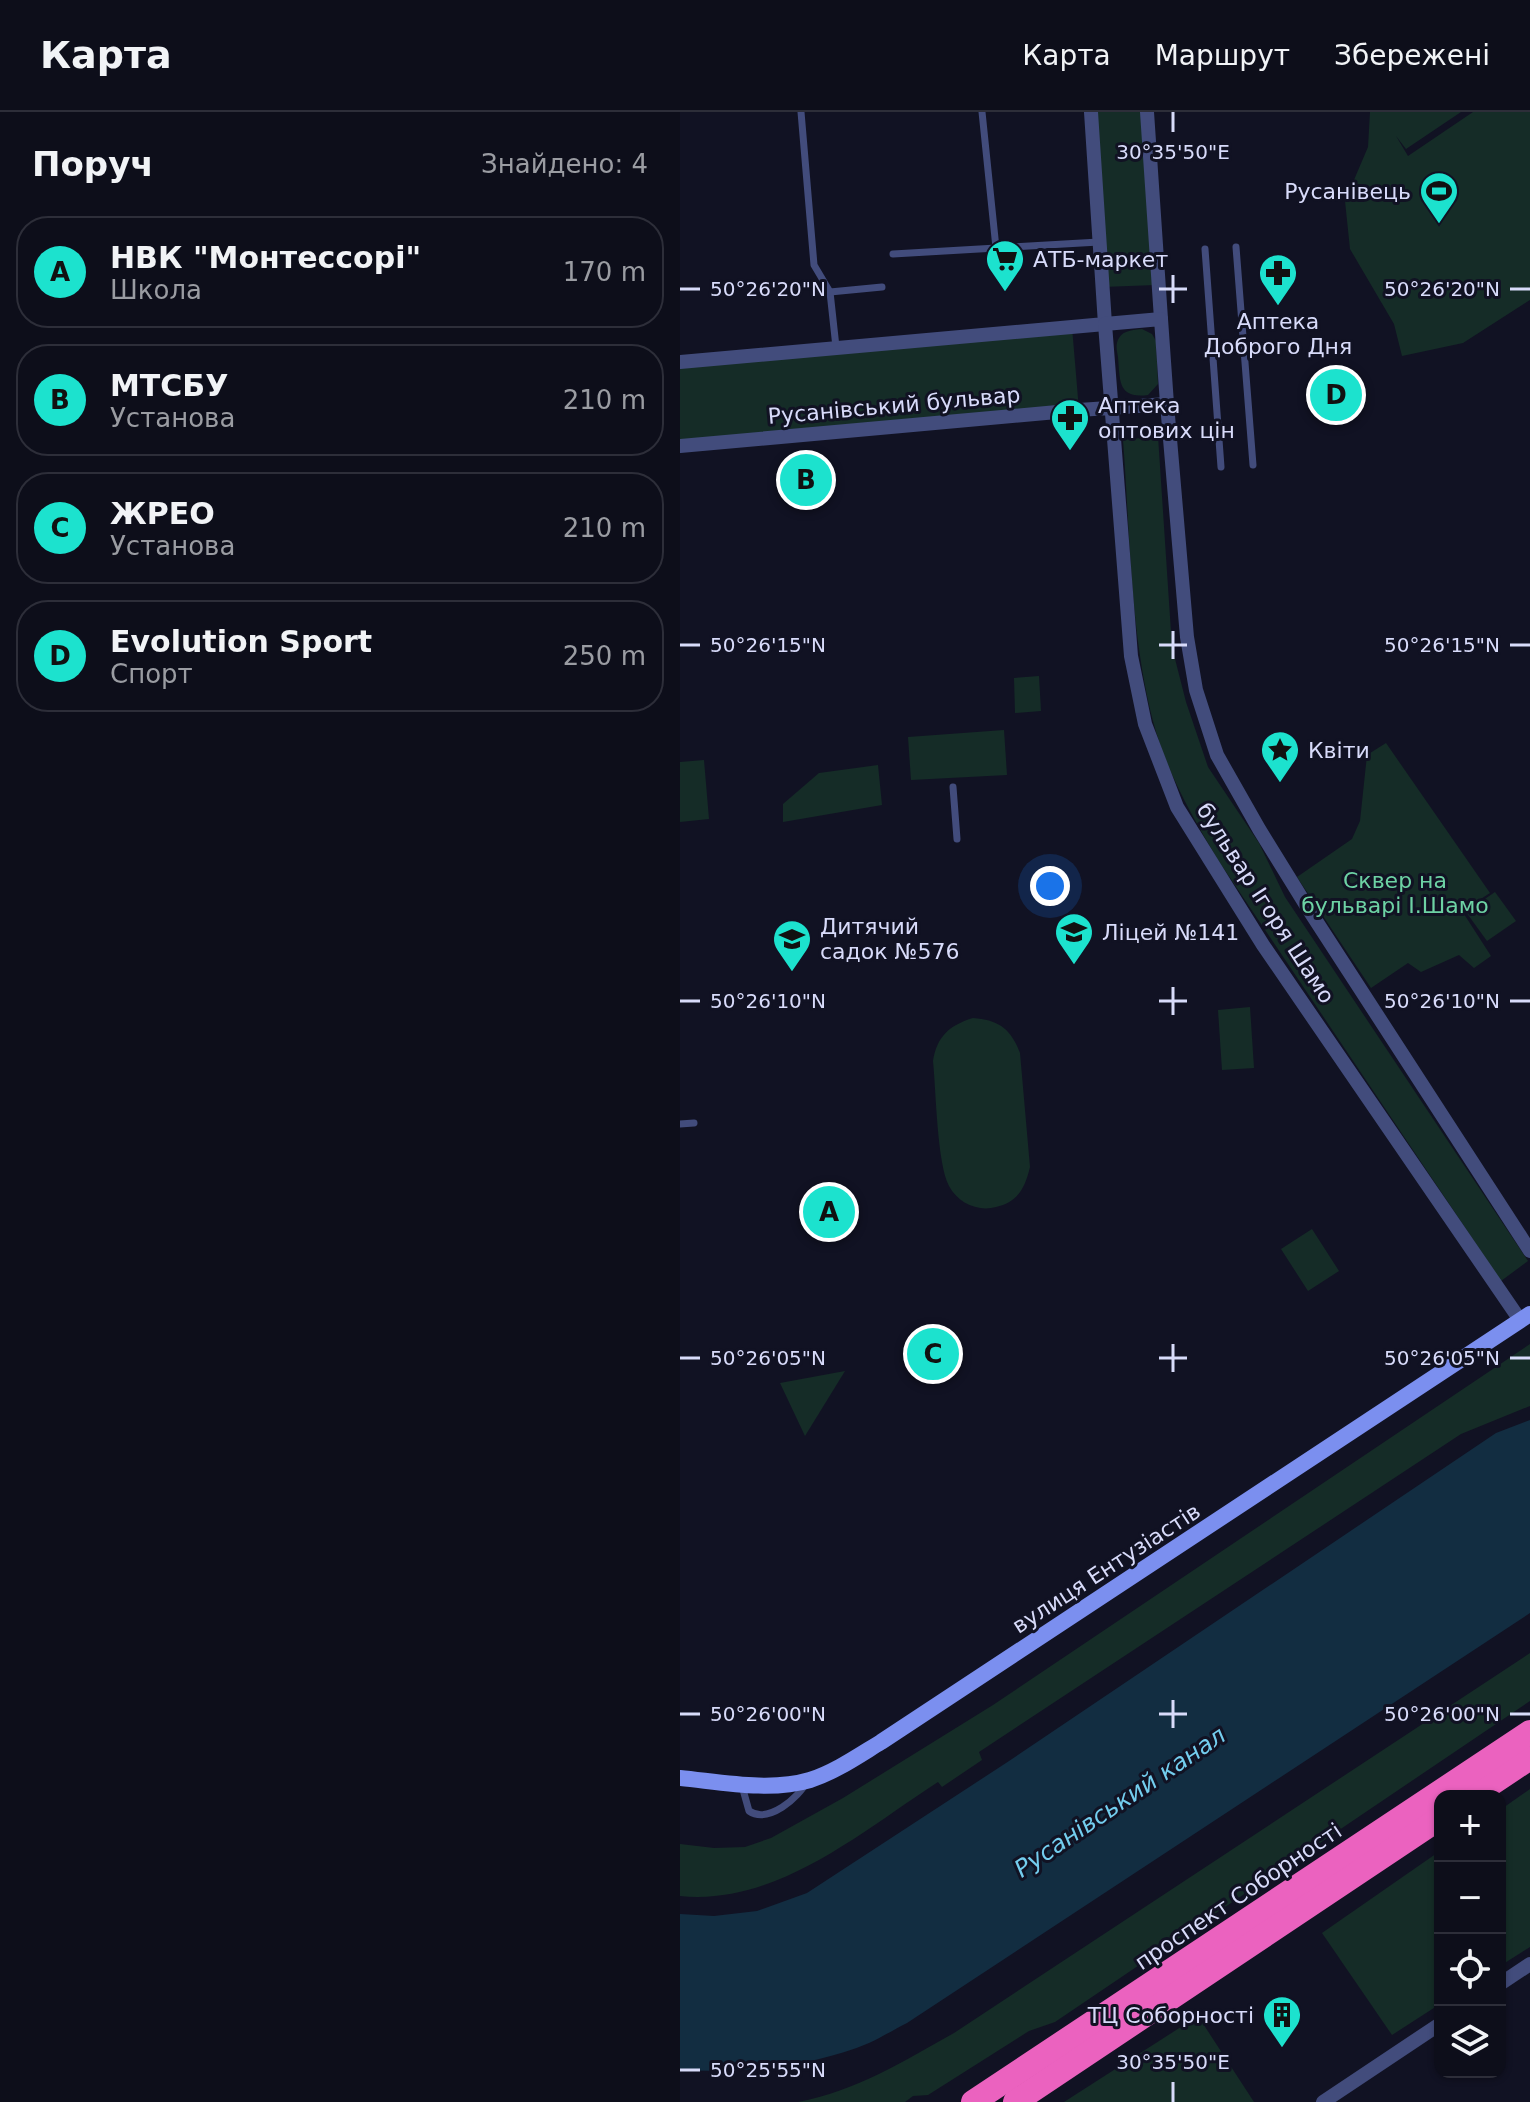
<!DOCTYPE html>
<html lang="uk">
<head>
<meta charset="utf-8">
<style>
  :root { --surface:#0d0e1a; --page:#161723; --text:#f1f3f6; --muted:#9a9ca2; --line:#2d2e39; --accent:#1ce2ce }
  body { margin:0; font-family:"DejaVu Sans",sans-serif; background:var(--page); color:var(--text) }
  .controls { position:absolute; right:24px; bottom:24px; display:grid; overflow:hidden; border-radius:16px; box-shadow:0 2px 6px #0004 }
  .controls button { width:72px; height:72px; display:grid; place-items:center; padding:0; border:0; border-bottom:2px solid var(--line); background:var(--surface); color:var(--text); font:40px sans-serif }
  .you { position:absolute; left:370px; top:774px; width:28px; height:28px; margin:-20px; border:6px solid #fff; border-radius:50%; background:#1a73e8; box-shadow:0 0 0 12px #1a73e833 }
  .badge { display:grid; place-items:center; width:52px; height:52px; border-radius:50%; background:var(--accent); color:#111; font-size:26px; font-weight:700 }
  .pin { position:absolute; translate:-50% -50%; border:4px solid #fff; box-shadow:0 2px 8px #0006 }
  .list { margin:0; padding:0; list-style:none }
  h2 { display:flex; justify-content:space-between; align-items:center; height:104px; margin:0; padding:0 32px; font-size:34px }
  h2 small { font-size:26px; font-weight:400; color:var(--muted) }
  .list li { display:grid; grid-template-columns:52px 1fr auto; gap:24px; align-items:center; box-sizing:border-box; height:112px; margin:0 16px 16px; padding:0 16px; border:2px solid var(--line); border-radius:32px }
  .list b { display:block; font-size:30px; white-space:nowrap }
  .list p { margin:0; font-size:26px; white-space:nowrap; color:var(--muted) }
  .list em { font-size:26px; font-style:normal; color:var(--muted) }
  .icon { flex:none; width:44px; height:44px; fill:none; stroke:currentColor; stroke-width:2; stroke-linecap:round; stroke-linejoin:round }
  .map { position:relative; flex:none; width:850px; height:1990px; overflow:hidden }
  header { display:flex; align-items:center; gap:48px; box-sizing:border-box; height:112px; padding:0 40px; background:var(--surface); border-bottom:2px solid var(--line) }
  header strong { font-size:38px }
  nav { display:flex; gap:44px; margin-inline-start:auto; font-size:28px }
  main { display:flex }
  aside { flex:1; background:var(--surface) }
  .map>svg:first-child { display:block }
  .green { fill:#152c27 }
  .water { fill:#122d41 }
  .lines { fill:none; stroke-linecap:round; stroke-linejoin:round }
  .lane { stroke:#424c7c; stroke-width:7 }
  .street { stroke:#424c7c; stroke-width:14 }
  .secondary { stroke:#7b8fef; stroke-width:16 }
  .highway { stroke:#eb62bf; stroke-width:24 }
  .ticks { fill:none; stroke:#d8dbfa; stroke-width:3 }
  .labels { text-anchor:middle; stroke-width:6; stroke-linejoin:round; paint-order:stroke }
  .poi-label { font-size:22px; fill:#d8dbfa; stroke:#111223; text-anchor:start }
  .street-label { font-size:22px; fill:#d8dbfa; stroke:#111223 }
  .park-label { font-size:22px; fill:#6dd2a4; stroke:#111223 }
  .water-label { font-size:24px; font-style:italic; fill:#73cdee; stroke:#111223 }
  .ticks-label { font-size:20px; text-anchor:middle; fill:#d8dbfa; stroke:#111223; stroke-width:6; stroke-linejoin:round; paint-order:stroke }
</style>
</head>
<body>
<header>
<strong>Карта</strong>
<nav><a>Карта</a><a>Маршрут</a><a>Збережені</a></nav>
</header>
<main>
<aside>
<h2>Поруч<small>Знайдено: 4</small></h2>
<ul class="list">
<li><span class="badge">A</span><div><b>НВК &quot;Монтессорі&quot;</b><p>Школа</p></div><em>170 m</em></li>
<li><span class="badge">B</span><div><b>МТСБУ</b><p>Установа</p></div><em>210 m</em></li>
<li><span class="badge">C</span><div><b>ЖРЕО</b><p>Установа</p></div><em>210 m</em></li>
<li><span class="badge">D</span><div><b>Evolution Sport</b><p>Спорт</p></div><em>250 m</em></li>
</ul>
</aside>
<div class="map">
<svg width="850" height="1990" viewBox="0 0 850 1990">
  <rect width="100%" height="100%" fill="#111223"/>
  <g class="green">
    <polygon points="411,0 467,0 476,173 422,175"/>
    <polygon points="690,0 781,0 726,37 716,24 728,44 793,0 850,0 850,188 783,231 722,244 714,212 670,137 665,89 688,35"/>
    <polygon points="392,215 399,298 0,334 0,250"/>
    <path d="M 462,217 L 472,222 L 476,229 L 478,272 L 468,283 C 438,287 440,269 438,245 C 437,239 435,232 439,226 C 444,218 453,218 462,217 Z"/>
    <path d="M 478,324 L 492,535 L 506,590 L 528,655 L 579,731 L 605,785 L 848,1149 L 821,1169 L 538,748 C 512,704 486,659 473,609 C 450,521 450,419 443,328 Z"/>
    <polygon points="359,564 361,599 335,601 334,566"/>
    <polygon points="324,618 327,663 231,668 228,625"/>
    <polygon points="706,631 810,781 782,799 811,844 794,856 779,843 741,860 728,851 691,876 617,765 672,727 680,709 687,643"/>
    <polygon points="24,648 29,707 0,710 0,650"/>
    <polygon points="198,653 202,693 103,710 103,692 139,661"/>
    <polygon points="815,780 836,809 807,829 786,800"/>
    <polygon points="570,895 574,956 542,958 538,898"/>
    <path d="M 293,906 C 319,908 331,917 340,941 L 350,1055 C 345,1076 338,1090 316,1095 C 298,1100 278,1091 269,1074 C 257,1051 256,978 253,949 C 257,924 270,913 293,906 Z"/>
    <polygon points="632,1117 659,1159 628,1179 601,1137"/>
    <path d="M 850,1232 L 850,1294 L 781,1322 L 299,1640 L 302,1648 L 262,1675 L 258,1670 C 181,1720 96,1794 0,1784 L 0,1732 L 34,1736 L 65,1735 L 91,1726 L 163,1686 L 313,1593 Z"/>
    <polygon points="165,1259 125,1324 100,1271"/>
    <path d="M 850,1541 L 850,1589 L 375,1910 L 349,1919 L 248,1983 L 233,1984 L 225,1990 L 118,1990 C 176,1979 224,1949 274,1921 Z"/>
    <polygon points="850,1677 850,1835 820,1854 820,1698"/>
    <polygon points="760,1739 760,1892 712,1923 642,1821"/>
    <polygon points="518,1904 574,1990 384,1990"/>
  </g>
  <path class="water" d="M 850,1308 L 850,1501 L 227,1911 C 215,1917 202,1925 189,1931 C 132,1955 62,1961 0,1958 L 0,1802 L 34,1804 L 77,1799 L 127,1781 L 326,1651 L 816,1321 Z"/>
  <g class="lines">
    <g class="lane">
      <polyline points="121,0 134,153 150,180 156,235"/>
      <polyline points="302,0 316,136"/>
      <polyline points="556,135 573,353"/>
      <polyline points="525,137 541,355"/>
      <polyline points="213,142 419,130"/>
      <polyline points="150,180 202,175"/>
      <polyline points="273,675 277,727"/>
      <polyline points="0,1012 14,1011"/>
      <path d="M 62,1674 L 69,1699 C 88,1712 119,1686 127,1669"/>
    </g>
    <g class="street">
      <polyline points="467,0 481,207"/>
      <polyline points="0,250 425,212 411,0"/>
      <polyline points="487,292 507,525 516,578 537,643 579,717 629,798 850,1139"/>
      <path d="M 0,334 L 399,298 C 428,296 458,294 487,292 L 481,207 L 425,212 L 451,544 L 465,612 L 497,695 L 583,833 L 840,1208"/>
      <polyline points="820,1872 850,1852"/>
      <polyline points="643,1990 760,1912"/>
    </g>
    <path class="secondary" d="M 0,1666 C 41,1670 90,1680 130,1668 C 155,1660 178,1644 201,1630 L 850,1202"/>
    <g class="highway">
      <polyline points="793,1684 850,1646"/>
      <polyline points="293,1990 850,1620"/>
      <polyline points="335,1990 760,1706"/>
    </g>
  </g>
  <path class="ticks" d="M 493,0 L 493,20M 493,163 L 493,191M 0,177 L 20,177M 479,177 L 507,177M 830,177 L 850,177M 493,519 L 493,547M 0,533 L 20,533M 479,533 L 507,533M 830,533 L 850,533M 493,875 L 493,903M 0,889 L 20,889M 479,889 L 507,889M 830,889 L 850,889M 493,1232 L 493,1260M 0,1246 L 20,1246M 479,1246 L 507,1246M 830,1246 L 850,1246M 493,1588 L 493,1616M 0,1602 L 20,1602M 479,1602 L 507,1602M 830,1602 L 850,1602M 0,1958 L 20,1958M 493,1970 L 493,1990"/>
  <defs>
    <g id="stadium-pin" transform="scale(2)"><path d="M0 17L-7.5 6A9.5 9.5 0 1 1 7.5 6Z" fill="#1ce2ce" stroke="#111223"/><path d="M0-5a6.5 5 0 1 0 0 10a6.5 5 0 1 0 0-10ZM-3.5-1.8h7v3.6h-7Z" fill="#111"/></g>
    <g id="supermarket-pin" transform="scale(2)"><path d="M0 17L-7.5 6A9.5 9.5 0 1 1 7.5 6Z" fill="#1ce2ce" stroke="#111223"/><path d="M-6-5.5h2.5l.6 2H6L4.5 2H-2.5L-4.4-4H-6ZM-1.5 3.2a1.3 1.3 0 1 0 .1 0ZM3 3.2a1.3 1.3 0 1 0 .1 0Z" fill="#111"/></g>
    <g id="pharmacy-pin" transform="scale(2)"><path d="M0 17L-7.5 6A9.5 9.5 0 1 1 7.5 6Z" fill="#1ce2ce" stroke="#111223"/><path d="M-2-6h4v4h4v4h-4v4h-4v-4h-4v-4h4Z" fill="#111"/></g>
    <g id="sight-pin" transform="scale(2)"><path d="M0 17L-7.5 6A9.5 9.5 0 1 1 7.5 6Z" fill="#1ce2ce" stroke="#111223"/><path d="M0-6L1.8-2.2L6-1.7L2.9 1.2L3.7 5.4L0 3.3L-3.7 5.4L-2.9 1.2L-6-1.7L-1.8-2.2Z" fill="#111"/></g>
    <g id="school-pin" transform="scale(2)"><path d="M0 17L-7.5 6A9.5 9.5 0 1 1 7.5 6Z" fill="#1ce2ce" stroke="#111223"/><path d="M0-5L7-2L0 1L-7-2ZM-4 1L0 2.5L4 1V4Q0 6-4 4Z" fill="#111"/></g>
    <g id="building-pin" transform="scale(2)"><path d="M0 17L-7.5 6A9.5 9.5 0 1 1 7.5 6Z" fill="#1ce2ce" stroke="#111223"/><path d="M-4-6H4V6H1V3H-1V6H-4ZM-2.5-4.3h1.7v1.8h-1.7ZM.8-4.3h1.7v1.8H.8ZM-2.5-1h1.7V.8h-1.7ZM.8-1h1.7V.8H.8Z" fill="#111"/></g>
  </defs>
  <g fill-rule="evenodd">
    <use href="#stadium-pin" x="759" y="79"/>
    <use href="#supermarket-pin" x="325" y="147"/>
    <use href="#pharmacy-pin" x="598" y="161"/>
    <use href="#pharmacy-pin" x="390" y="306"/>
    <use href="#sight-pin" x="600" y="638"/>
    <use href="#school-pin" x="394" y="820"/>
    <use href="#school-pin" x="112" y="827"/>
    <use href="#building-pin" x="602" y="1903"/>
  </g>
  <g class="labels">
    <g class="poi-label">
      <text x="731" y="87" text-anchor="end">Русанівець</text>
      <text x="353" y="155">АТБ-маркет</text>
      <text x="598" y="217" text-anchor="middle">Аптека<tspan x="598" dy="25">Доброго Дня</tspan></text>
      <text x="418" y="301">Аптека<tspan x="418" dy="25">оптових цін</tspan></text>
      <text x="628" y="646">Квіти</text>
      <text x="140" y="822">Дитячий<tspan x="140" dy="25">садок №576</tspan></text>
      <text x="422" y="828">Ліцей №141</text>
      <text x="574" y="1911" text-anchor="end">ТЦ Соборності</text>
    </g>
    <g class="street-label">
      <text transform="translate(214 293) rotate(-5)" y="8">Русанівський бульвар</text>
      <text transform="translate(586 791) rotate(57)" y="8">бульвар Ігоря Шамо</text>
      <text transform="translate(426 1456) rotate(-33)" y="8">вулиця Ентузіастів</text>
      <text transform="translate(558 1784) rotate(-34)" y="8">проспект Соборності</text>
    </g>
    <g class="park-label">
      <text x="715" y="776">Сквер на<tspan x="715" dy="25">бульварі І.Шамо</tspan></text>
    </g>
    <g class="water-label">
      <text transform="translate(440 1690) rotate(-34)" y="8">Русанівський канал</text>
    </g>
  </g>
  <g class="ticks-label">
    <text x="493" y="47">30°35'50"E</text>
    <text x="88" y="184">50°26'20"N</text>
    <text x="762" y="184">50°26'20"N</text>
    <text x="88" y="540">50°26'15"N</text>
    <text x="762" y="540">50°26'15"N</text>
    <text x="88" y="896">50°26'10"N</text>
    <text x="762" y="896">50°26'10"N</text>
    <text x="88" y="1253">50°26'05"N</text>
    <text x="762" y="1253">50°26'05"N</text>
    <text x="88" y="1609">50°26'00"N</text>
    <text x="762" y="1609">50°26'00"N</text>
    <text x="493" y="1957">30°35'50"E</text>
    <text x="88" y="1965">50°25'55"N</text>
  </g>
</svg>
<div class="controls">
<button>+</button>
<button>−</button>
<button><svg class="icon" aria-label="locate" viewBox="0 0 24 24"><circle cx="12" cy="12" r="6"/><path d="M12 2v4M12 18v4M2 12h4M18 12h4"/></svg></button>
<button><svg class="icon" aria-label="layers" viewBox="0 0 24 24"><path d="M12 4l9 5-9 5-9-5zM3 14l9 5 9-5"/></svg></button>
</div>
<div class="you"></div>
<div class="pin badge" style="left:149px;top:1100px">A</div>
<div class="pin badge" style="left:126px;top:368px">B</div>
<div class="pin badge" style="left:253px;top:1242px">C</div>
<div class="pin badge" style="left:656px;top:283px">D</div>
</div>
</main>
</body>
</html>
